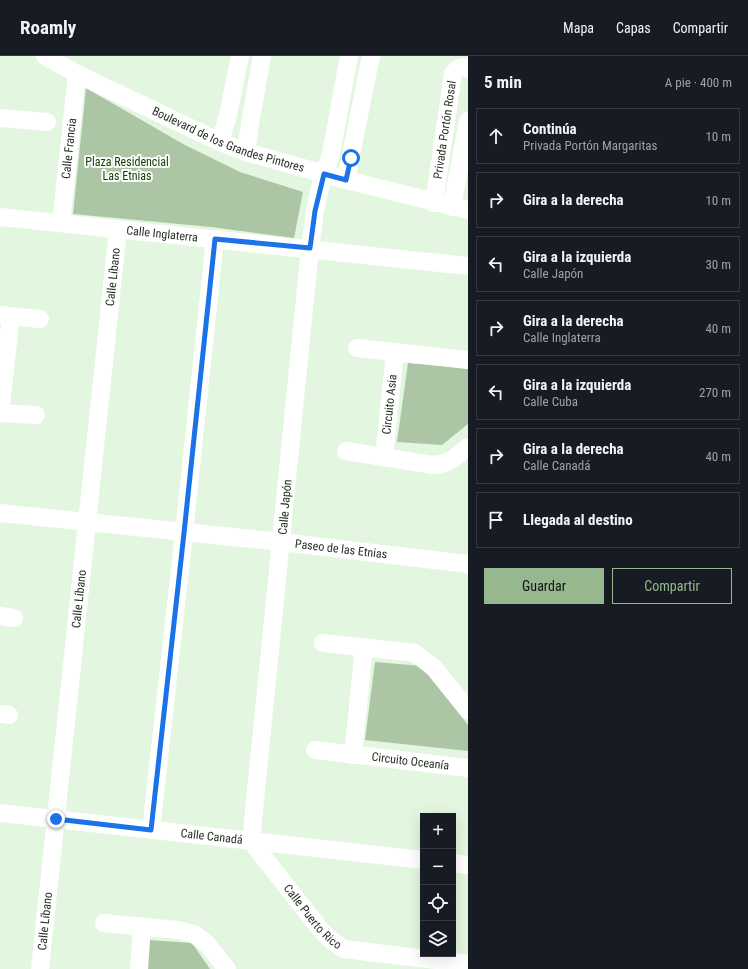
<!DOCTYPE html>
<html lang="es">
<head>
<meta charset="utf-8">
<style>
  :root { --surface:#171b24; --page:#242831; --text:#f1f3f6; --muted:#9ea1a6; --line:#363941; --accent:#97b88f }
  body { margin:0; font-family:"Roboto Condensed",sans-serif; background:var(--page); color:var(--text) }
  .controls { position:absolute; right:12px; bottom:12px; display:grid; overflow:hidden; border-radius:0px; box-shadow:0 4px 16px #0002 }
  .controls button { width:36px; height:36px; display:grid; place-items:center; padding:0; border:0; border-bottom:1px solid var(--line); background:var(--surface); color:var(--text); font:20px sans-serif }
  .stop { position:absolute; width:12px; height:12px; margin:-9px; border:3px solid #1a73e8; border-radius:50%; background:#fff }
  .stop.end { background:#1a73e8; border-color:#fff; box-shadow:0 1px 4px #0008 }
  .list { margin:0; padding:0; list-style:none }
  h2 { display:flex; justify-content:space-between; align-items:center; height:52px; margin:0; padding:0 16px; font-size:17px }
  h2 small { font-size:13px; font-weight:400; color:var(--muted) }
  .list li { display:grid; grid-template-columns:26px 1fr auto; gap:12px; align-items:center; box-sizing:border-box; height:56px; margin:0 8px 8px; padding:0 8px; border:1px solid var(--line); border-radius:0px }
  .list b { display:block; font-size:15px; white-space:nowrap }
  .list p { margin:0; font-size:13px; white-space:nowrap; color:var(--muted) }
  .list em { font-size:13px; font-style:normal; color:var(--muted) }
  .actions { display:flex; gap:8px; padding:12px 16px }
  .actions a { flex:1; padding:9px 0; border:1px solid var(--accent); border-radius:0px; text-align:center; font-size:14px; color:var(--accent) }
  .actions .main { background:var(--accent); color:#111 }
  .icon { flex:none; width:22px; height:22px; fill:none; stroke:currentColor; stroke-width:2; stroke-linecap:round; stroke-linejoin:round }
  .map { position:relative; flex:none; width:468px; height:913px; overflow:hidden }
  header { display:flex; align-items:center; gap:24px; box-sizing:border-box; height:56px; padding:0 20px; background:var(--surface); border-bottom:1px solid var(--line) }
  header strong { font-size:19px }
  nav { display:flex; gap:22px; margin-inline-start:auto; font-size:14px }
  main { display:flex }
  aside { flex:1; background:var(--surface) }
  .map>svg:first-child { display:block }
  .green { fill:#acc6a5 }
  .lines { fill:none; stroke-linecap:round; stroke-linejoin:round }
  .minor { stroke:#fff; stroke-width:18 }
  .route { stroke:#1a73e8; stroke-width:5 }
  .labels { text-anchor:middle; stroke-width:4; stroke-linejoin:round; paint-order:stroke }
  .street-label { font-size:12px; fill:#282f26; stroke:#fbfefa }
  .park-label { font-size:12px; fill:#123b05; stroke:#fbfefa }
</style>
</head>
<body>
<header>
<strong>Roamly</strong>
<nav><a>Mapa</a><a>Capas</a><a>Compartir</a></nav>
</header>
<main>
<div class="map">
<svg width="468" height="913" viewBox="0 0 468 913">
  <rect width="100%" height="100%" fill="#e3f6df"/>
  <g class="green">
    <polygon points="86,32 183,88 240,116 303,136 294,182 211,171 73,158"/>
    <polygon points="408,307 468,312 468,368 442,389 397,386"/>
    <polygon points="375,606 422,610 468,669 468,695 365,684"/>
    <polygon points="149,884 192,887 210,913 145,913"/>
  </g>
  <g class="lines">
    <g class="minor">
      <path id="s1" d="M 45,0 L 77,18 L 220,86 L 246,96 L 346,124 L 468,154"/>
      <path id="s2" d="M 349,0 L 331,98 L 320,131 L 315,155 L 310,192 L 251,785 L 320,873 L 331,884 L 344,893 L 468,908"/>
      <polyline points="0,62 47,66"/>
      <polyline points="220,86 228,59 240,0"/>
      <polyline points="246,96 250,68 262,0"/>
      <polyline points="346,124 371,0"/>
      <path id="s3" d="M 434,147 L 453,18 C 457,12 461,10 468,12"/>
      <polyline points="452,151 468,65"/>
      <path id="s4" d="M 0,161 L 468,210"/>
      <path id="s5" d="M 61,167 L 77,18"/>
      <polyline points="0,259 40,263"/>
      <polyline points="357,292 468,304"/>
      <polyline points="0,357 11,260"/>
      <polyline points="0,357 36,359"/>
      <path d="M 346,395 L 433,409 C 451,408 455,401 468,391"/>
      <path id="s6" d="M 384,401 L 395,296"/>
      <path id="s7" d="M 0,457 L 281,486 L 468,508"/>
      <polyline points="0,560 14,562"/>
      <polyline points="323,587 415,597 434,612 468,654"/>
      <polyline points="0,658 9,659"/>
      <path id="s8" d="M 315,694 L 468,712"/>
      <polyline points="353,699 364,591"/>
      <path id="s9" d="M 0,757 L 423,804"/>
      <polyline points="151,774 184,477 215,183"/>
      <polyline points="453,807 468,809"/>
      <polyline points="104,867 178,874 194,878 207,888 227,913"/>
      <path id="s10" d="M 40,913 L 118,173"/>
      <polyline points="139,913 142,870"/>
    </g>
  </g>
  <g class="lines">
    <polyline class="route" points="56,763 151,774 184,477 215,183 310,192 315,155 324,118 346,124 351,102"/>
  </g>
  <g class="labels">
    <g class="street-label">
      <text dy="4" stroke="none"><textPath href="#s3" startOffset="74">Privada Portón Rosal</textPath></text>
      <text dy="4" stroke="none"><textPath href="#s1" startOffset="202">Boulevard de los Grandes Pintores</textPath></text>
      <text dy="4" stroke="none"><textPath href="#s5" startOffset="75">Calle Francia</textPath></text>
      <text dy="4" stroke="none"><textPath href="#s4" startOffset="163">Calle Inglaterra</textPath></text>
      <text dy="4" stroke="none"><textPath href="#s10" startOffset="696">Calle Líbano</textPath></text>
      <text dy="4" stroke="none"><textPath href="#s6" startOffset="53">Circuito Asia</textPath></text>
      <text transform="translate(285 451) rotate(-85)" y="4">Calle Japón</text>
      <text dy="4" stroke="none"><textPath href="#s7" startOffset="343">Paseo de las Etnias</textPath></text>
      <text dy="4" stroke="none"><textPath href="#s10" startOffset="372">Calle Líbano</textPath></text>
      <text dy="4" stroke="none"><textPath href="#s8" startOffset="96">Circuito Oceanía</textPath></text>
      <text dy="4" stroke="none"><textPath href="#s9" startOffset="213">Calle Canadá</textPath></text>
      <text dy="4" stroke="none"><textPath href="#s2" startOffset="890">Calle Puerto Rico</textPath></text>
      <text dy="4" stroke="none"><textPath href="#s10" startOffset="48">Calle Líbano</textPath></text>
    </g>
    <g class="park-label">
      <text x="127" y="110">Plaza Residencial<tspan x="127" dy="14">Las Etnias</tspan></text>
    </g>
  </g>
</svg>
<div class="controls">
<button>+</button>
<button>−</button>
<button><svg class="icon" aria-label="locate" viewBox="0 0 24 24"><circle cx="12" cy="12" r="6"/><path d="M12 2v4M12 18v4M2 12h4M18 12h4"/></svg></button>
<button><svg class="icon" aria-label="layers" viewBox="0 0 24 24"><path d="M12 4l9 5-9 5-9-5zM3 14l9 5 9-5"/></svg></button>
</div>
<div class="stop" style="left:351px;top:102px"></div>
<div class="stop end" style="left:56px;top:763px"></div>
</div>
<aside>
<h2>5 min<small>A pie · 400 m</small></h2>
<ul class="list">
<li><svg class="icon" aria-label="ahead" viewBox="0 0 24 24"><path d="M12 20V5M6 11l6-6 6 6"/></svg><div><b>Continúa</b><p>Privada Portón Margaritas</p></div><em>10 m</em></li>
<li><svg class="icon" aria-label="right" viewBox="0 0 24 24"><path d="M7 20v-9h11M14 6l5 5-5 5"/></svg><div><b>Gira a la derecha</b></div><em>10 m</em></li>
<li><svg class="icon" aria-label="left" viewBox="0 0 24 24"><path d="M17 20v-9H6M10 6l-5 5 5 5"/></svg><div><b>Gira a la izquierda</b><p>Calle Japón</p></div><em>30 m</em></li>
<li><svg class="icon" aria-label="right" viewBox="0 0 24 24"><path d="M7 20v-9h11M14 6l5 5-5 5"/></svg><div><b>Gira a la derecha</b><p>Calle Inglaterra</p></div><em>40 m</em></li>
<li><svg class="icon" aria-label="left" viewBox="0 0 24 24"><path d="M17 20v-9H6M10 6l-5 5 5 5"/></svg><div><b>Gira a la izquierda</b><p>Calle Cuba</p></div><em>270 m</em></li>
<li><svg class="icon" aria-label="right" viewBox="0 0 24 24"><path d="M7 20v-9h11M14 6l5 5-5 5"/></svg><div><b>Gira a la derecha</b><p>Calle Canadá</p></div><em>40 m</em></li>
<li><svg class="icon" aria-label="arrive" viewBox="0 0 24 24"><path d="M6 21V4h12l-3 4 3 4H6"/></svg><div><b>Llegada al destino</b></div></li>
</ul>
<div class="actions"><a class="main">Guardar</a><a>Compartir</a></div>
</aside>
</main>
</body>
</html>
